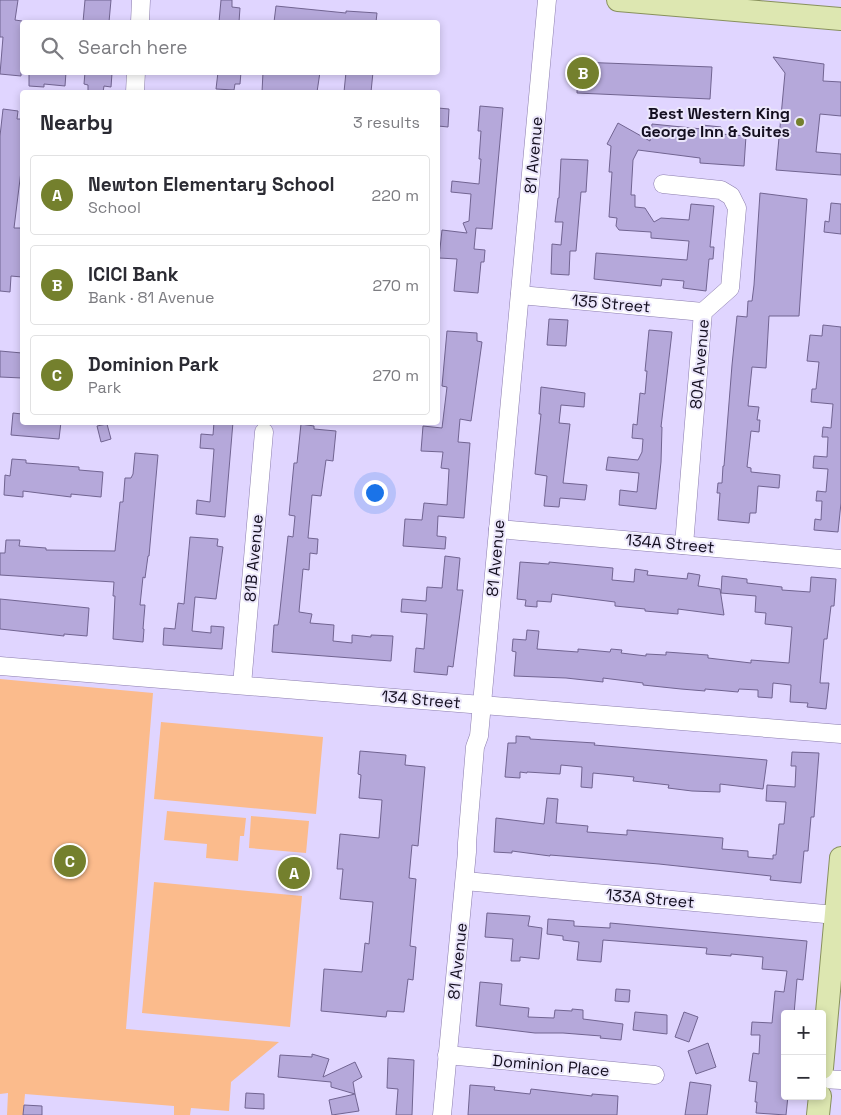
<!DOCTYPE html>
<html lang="en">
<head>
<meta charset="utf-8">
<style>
  :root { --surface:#fff; --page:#f2f2f3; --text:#2b2b33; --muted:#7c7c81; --line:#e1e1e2; --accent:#74802d }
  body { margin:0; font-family:"Space Grotesk",sans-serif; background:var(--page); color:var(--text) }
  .controls { position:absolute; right:15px; bottom:15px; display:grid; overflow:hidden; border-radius:5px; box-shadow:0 2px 8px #0003 }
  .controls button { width:45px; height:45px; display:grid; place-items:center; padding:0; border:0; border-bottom:1px solid var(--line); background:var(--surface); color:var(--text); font:25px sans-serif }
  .you { position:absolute; left:374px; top:492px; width:18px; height:18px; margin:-12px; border:4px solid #fff; border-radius:50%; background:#1a73e8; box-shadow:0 0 0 8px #1a73e833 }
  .badge { display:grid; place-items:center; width:32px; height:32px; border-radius:50%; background:var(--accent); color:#fff; font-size:16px; font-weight:700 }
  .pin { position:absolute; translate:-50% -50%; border:2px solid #fff; box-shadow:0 1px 5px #0006 }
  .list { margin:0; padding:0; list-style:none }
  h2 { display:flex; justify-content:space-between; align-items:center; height:65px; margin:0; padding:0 20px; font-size:21px }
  h2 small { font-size:16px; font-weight:400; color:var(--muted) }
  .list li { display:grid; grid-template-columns:32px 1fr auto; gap:15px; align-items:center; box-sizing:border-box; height:80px; margin:0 10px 10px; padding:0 10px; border:1px solid var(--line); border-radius:5px }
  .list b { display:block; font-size:19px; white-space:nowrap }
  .list p { margin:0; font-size:16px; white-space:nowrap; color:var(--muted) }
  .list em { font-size:16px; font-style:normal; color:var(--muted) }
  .icon { flex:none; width:28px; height:28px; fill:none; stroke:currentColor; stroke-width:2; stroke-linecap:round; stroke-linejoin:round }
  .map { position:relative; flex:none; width:841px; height:1115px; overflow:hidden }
  .search { position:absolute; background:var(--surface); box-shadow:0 2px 8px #0003; left:20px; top:20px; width:420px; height:55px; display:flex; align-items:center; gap:12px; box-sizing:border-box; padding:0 18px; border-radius:5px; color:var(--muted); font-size:19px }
  .panel { position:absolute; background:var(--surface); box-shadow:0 2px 8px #0003; left:20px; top:90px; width:420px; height:335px; border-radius:5px }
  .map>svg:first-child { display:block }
  .green { fill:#fbbb8c }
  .building { fill:#b5a8da; stroke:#716491 }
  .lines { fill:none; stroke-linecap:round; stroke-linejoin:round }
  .minor-casing { stroke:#8b7dad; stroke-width:19 }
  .major-casing { stroke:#88915c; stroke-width:24 }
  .minor { stroke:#fff; stroke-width:18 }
  .major { stroke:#dde7b1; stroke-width:22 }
  .poi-dot { fill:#74802d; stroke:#ebe6fb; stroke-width:2 }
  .labels { text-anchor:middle; stroke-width:4; stroke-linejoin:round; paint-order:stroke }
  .poi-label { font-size:16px; font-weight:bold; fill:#130e1f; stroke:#ebe6fb; text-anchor:end }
  .street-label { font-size:16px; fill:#130e1f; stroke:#ebe6fb }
</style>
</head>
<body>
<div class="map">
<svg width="841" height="1115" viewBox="0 0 841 1115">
  <rect width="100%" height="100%" fill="#e0d5ff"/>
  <g class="green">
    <polygon points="0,679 153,693 126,1029 279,1042 231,1082 229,1111 191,1108 190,1115 174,1115 174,1106 25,1094 23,1115 7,1115 8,1093 0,1094"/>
    <polygon points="161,722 323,737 316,814 154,799"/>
    <polygon points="167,811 246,818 244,836 240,836 238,861 206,858 207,844 164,840"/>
    <polygon points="251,816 309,821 306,853 249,848"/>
    <polygon points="154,882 302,896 290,1027 142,1013"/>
  </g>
  <g class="building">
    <polygon points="0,0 18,0 15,20 22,21 21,76 0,74 3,37 0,37"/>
    <polygon points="85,0 111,0 109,22 83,22"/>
    <polygon points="221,0 232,0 232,7 240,8 239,22 219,22"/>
    <polygon points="276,6 346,13 346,11 377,13 376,22 274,22"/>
    <polygon points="773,57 824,64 823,81 841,82 841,116 820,114 816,152 841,154 841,175 776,170 785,73"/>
    <polygon points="578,62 712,67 710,99 577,93"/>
    <polygon points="29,72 66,72 65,86 44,84 44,87 29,86"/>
    <polygon points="85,72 112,73 111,87 104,86 103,92 88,92 88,85 84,84"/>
    <polygon points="218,72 241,72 240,84 235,84 234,90 216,89"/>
    <polygon points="263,72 320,72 317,92 262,92"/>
    <polygon points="346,72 373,72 371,92 344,92"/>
    <polygon points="480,106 503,108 492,229 476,228 474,249 485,250 484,262 481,262 478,293 454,291 457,259 439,258 442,230 467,233 463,223 469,221 471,194 451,192 452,181 479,184 481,159 479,159 481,131 478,131"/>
    <polygon points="438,108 449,109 448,127 438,126"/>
    <polygon points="3,109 18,111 17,119 22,119 22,163 14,228 22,228 22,277 11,276 10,292 0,291 0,136"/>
    <polygon points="618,123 650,141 652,124 702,129 702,125 721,127 721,134 746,136 744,166 700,163 700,158 638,150 633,160 631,195 635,195 635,207 645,208 654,222 661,218 689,220 691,204 714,206 710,247 714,247 713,259 709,259 706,291 683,288 684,281 662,279 661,286 594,279 596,253 687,260 689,241 651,238 651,232 619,230 616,226 617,218 609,217 612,172 609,172 611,146 607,144"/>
    <polygon points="561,159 588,160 586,192 581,192 576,251 570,251 569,275 551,274 552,244 561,245 563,222 555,222 558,198 559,198"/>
    <polygon points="760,193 807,199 799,316 769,316 766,368 752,367 748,406 759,407 757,420 760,420 759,432 751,431 747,467 751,468 751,472 780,475 779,488 758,486 756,513 750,513 749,523 718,520 720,493 717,493 718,483 722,483 723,466 724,466 732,365 737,316 747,317 748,301 752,301 754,285"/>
    <polygon points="831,203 841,204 841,234 824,232 825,221 829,222"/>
    <polygon points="549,319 568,320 566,346 547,345"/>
    <polygon points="823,325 841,327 841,503 838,532 814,530 815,519 821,520 822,501 816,501 817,491 826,492 828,469 813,468 814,456 827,457 828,437 822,437 823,427 831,428 833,404 811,402 812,389 816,389 819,362 807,361 810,335 822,336"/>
    <polygon points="649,330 672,332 661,427 662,427 661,462 656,509 619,505 620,490 637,492 639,473 606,470 608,457 638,460 642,452 643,439 632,438 633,424 637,425 640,393 645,394 647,371 645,371"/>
    <polygon points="447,331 477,333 477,341 482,342 471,421 460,419 458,442 470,443 464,518 438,516 437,536 446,537 445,549 403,546 405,519 422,520 424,503 447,505 449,469 441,468 443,452 421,451 423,426 442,428 447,387 442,386"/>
    <polygon points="0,351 22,353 22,378 0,377"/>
    <polygon points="541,387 585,393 584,407 561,405 559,423 570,424 563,483 587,485 585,500 560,498 559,507 544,506 547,476 535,474 541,414 539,414"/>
    <polygon points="13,413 22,414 22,422 61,422 59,439 11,435"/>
    <polygon points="214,422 233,422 225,517 196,514 197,500 210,502 214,449 200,448 201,434 213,435"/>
    <polygon points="107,424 111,439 101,442 97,426"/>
    <polygon points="301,424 314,426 314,429 336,431 333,461 326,460 321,496 312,495 308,538 318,539 317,554 310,553 309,570 303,569 299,612 312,614 310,623 334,625 333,641 352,643 352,635 371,637 371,635 393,636 391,661 272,652 274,625 278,625 279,619 288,536 293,537 295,516 289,515 294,463 297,463"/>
    <polygon points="135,453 158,455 149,556 148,556 145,578 143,577 140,605 145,605 143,629 144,629 143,642 113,639 115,596 113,596 114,582 0,575 0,553 5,553 6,540 20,540 19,546 46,548 46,550 115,551 120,502 123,502 125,478 131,478 133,474"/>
    <polygon points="12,459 26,460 26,463 79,467 79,470 103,472 101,497 71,494 71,497 23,491 23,497 4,495 5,475 10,476"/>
    <polygon points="190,537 218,539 217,546 223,547 216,599 195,597 192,631 211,633 211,626 224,627 222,649 163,645 164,628 175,629 178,603 184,604"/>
    <polygon points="445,556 460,558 457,590 463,590 453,667 448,666 447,675 414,672 416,648 424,649 427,614 401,612 402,599 426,601 427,587 442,588"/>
    <polygon points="520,562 549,564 549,562 613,568 612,580 634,582 635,569 648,571 647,575 687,579 688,573 700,575 698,586 720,589 724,615 678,609 678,614 645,611 645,609 615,606 615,602 552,594 551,602 537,601 537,607 525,606 526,600 517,599"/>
    <polygon points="722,576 747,579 747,583 782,587 782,590 810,592 811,577 836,579 834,606 831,606 827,639 824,639 820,683 829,683 826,709 807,707 808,703 790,702 791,685 773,683 772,698 758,697 758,690 739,689 738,692 705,689 705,691 681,689 643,685 643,683 603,678 603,682 566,678 514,676 516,652 512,651 513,639 526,640 527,630 539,631 537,649 578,652 578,649 610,652 611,649 622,650 621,653 646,656 646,654 666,655 666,652 708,655 708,658 751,663 751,660 789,663 792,627 765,624 766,613 755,612 756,596 721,593"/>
    <polygon points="0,599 89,608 87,636 64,634 64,636 0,629"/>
    <polygon points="516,736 530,737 530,739 595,743 594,745 767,760 763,789 720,784 720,792 692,791 668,788 669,785 633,781 634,777 593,773 592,788 581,787 582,767 561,765 560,774 527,772 527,773 520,772 520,778 505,777 508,743 516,743"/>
    <polygon points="360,751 406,755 405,765 425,767 418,846 412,845 409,878 416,879 410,946 416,947 413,980 408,979 404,1012 387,1011 386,1017 321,1011 324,969 362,972 365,943 369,944 373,902 340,899 343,869 337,869 340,834 379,838 382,800 359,798 361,775 358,774"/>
    <polygon points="792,752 819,753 814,817 811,817 808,851 804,851 801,883 770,880 771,876 659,864 550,855 550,856 512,851 512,853 494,852 496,818 544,824 547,798 558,799 556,823 588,826 587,832 627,835 627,830 723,838 722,849 748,851 748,857 773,859 773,855 776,855 779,824 784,824 786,802 766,801 767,785 795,787 796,766 791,766"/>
    <polygon points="487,913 530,916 528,926 542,928 539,959 520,957 520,961 511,961 513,939 485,937"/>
    <polygon points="548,919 574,921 574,926 610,928 610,923 807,941 803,980 797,979 794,1014 785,1014 785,1072 783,1089 785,1089 785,1096 788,1096 786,1115 756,1113 757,1102 755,1102 757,1082 749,1081 753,1053 759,1054 760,1035 751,1035 752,1022 772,1023 775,991 784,992 787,971 762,969 763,957 731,954 731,956 706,954 707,948 603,940 601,962 577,960 579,942 563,940 563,936 547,934"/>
    <polygon points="480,982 502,984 500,1005 529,1008 528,1017 554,1018 555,1010 572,1011 572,1009 583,1010 583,1019 623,1024 621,1040 600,1038 601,1036 563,1033 535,1033 476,1026"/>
    <polygon points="616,989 630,990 629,1002 615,1001"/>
    <polygon points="635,1012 667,1015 667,1034 633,1030"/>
    <polygon points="684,1012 698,1017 689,1042 675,1037"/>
    <polygon points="708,1043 716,1067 696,1074 688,1051"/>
    <polygon points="312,1054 329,1059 323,1077 355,1062 362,1077 353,1082 355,1094 331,1087 331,1082 278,1077 280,1055 312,1057"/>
    <polygon points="388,1058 414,1060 412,1115 396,1115 398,1089 387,1088"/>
    <polygon points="690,1082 711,1085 707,1115 685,1115"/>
    <polygon points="470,1085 495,1087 494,1090 530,1094 531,1089 592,1096 592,1094 618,1096 617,1115 468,1115"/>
    <polygon points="246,1093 264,1094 264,1109 245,1108"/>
    <polygon points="355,1094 359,1111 332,1115 329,1100"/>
    <polygon points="24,1105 42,1106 42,1115 23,1115"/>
  </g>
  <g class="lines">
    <g class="minor-casing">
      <g id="minor">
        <polyline points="140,22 141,0"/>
        <polyline points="135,92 136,72"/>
        <polyline points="663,184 721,190 731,196 737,208 730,288 703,312 684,545"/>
        <polyline points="520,295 703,312"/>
        <polyline points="498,529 841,559"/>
        <polyline points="0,666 841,734"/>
        <polyline points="242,685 264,432"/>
        <polyline points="465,881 836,915"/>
        <polyline points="447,1055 655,1075"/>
        <polyline points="822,1079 841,1080"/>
        <polyline points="442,1115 467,852 467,843 475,747 479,736 547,0"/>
      </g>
    </g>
    <g class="major-casing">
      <g id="major">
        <polyline points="618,0 841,19"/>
        <polyline points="822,1068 841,858"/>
        <polyline points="818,1115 820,1096"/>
      </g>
    </g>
    <use href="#minor" class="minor"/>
    <use href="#major" class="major"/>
  </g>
  <circle class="poi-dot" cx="800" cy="122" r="5"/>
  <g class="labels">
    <g class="poi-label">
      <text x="790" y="119">Best Western King<tspan x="790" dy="18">George Inn &amp; Suites</tspan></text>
    </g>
    <g class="street-label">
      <text transform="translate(533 155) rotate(-85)" y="6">81 Avenue</text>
      <text transform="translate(611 303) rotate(5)" y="6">135 Street</text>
      <text transform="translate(699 364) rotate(-85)" y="6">80A Avenue</text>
      <text transform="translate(670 543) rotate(5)" y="6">134A Street</text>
      <text transform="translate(253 558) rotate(-85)" y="6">81B Avenue</text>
      <text transform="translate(495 558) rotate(-85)" y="6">81 Avenue</text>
      <text transform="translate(421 699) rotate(5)" y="6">134 Street</text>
      <text transform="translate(650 898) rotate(5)" y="6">133A Street</text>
      <text transform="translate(457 961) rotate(-84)" y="6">81 Avenue</text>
      <text transform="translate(551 1065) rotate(5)" y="6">Dominion Place</text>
    </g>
  </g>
</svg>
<div class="controls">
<button>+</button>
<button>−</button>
</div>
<div class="you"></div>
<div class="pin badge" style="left:294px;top:873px">A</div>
<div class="pin badge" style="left:583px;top:73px">B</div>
<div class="pin badge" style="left:70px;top:861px">C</div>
<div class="search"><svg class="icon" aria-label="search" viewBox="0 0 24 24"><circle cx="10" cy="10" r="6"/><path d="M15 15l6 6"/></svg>Search here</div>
<section class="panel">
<h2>Nearby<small>3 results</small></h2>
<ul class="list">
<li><span class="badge">A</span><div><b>Newton Elementary School</b><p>School</p></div><em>220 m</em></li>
<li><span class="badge">B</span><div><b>ICICI Bank</b><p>Bank · 81 Avenue</p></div><em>270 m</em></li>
<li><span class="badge">C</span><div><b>Dominion Park</b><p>Park</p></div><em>270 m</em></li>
</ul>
</section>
</div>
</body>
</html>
